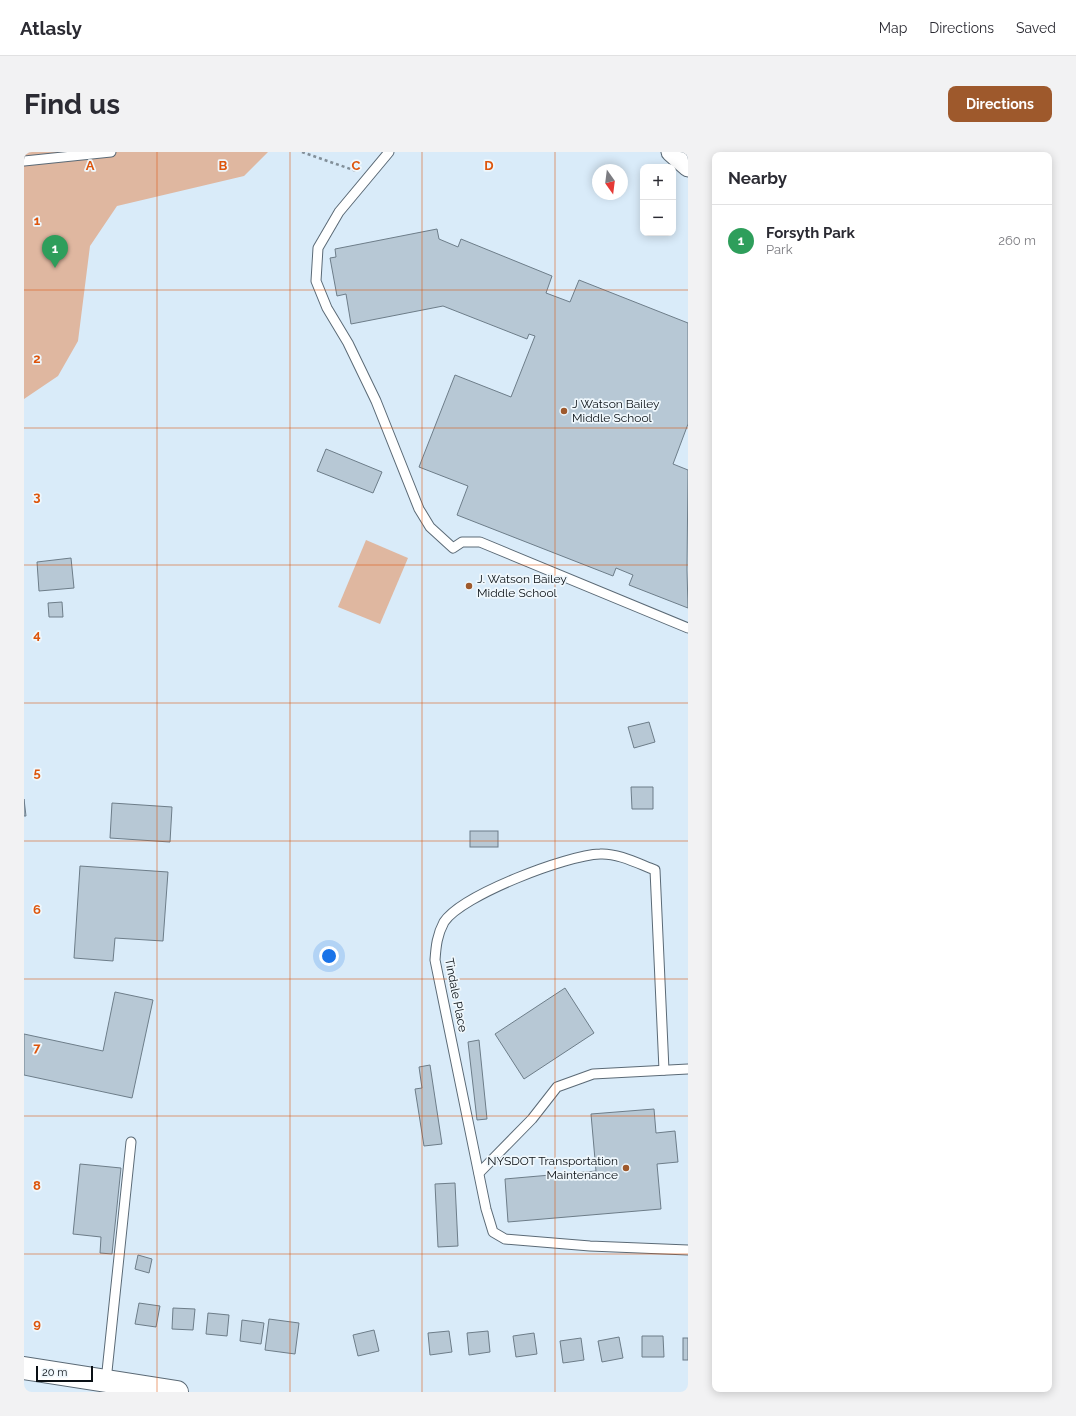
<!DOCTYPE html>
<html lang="en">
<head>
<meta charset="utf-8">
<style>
  :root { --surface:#fff; --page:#f2f2f3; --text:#2b2b33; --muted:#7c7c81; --line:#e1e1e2; --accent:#9e592c }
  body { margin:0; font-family:Raleway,sans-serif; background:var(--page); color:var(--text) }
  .controls { position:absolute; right:12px; top:12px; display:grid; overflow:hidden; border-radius:8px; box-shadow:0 2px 10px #0003 }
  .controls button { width:36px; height:36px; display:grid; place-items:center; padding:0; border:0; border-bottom:1px solid var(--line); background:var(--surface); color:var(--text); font:20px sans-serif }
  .compass { position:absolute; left:568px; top:12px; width:36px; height:36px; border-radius:50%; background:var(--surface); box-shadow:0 2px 10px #0003; rotate:166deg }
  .scale { position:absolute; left:12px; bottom:10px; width:57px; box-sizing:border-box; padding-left:4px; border:2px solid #0a1015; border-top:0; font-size:11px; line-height:14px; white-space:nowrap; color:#0a1015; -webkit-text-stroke:3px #eff7fc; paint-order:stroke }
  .you { position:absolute; left:305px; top:804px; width:14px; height:14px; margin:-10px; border:3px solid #fff; border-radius:50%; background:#1a73e8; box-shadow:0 0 0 6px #1a73e833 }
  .badge { display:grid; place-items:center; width:26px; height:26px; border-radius:50%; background:var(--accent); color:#fff; font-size:13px; font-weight:700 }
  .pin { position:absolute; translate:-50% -33px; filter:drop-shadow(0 1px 2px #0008) }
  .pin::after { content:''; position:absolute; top:21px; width:14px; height:12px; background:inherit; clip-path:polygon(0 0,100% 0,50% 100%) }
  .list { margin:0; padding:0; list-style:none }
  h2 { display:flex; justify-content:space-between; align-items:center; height:52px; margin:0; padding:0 16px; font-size:17px }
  h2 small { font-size:13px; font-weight:400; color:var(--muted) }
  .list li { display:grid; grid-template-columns:26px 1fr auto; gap:12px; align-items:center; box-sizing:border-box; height:72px; padding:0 16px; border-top:1px solid var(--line) }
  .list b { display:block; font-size:15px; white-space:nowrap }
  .list p { margin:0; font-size:13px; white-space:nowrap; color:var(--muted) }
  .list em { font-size:13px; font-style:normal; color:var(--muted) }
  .map { position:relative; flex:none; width:664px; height:1240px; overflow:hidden; border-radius:8px }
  header { display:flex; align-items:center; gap:24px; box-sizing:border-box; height:56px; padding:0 20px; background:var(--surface); border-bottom:1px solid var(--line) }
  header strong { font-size:19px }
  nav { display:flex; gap:22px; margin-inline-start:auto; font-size:14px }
  .intro { display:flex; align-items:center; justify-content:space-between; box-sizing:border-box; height:96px; padding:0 24px }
  h1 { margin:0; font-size:28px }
  .button { padding:10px 18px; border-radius:8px; background:var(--accent); color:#fff; font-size:14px; font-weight:700 }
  main { display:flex; gap:24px; padding:0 24px }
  aside { flex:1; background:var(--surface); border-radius:8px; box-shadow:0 2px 10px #0003 }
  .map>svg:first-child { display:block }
  .green { fill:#dfb7a0 }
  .building { fill:#b7c8d5; stroke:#6d7d89 }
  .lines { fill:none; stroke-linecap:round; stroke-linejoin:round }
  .service-casing { stroke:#5b6a76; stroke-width:11 }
  .minor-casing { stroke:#5b6a76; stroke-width:21 }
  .tertiary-casing { stroke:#5b6a76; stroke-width:24 }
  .path { stroke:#828f99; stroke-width:2.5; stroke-dasharray:3 3; stroke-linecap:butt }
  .service { stroke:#fff; stroke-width:9 }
  .minor { stroke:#fff; stroke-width:19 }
  .tertiary { stroke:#fff; stroke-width:22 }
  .grid { fill:none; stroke:#dd550c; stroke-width:1; stroke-opacity:0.55 }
  .poi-dot { fill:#9e592c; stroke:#eff7fc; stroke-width:1.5 }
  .labels { text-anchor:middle; stroke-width:3.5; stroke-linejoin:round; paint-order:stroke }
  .poi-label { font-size:12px; fill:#0a1015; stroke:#eff7fc; text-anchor:start }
  .street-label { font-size:12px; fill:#0a1015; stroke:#eff7fc }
  .grid-label { font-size:13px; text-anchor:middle; font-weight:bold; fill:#dd550c; stroke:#eff7fc; stroke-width:3.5; stroke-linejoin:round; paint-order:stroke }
</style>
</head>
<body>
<header>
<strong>Atlasly</strong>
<nav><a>Map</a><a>Directions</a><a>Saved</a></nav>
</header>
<div class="intro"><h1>Find us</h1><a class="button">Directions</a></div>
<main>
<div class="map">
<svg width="664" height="1240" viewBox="0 0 664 1240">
  <rect width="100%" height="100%" fill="#d9ebf9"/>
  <g class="green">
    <polygon points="0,0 244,0 220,24 93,54 66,94 54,189 34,224 0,247"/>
    <polygon points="342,388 384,406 356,472 314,455"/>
  </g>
  <g class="building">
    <polygon points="413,77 415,87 434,95 437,87 528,124 522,141 546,150 555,128 664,171 664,272 649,312 664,318 663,418 664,456 605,433 609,423 592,416 589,424 433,363 444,334 395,315 431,223 487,245 511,184 505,182 503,187 419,154 327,172 322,142 313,144 306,106 312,105 311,97"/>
    <polygon points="302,297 358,320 349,341 293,319"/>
    <polygon points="47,406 50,436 15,439 13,410"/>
    <polygon points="38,450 39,465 25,465 24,451"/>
    <polygon points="625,570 631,590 610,596 604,575"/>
    <polygon points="607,635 629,635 629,657 608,657"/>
    <polygon points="0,647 2,664 0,664"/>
    <polygon points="88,651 148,655 146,690 86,686"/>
    <rect x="446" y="679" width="28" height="16"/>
    <polygon points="56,714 144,720 139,789 91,786 89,809 50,806"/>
    <polygon points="541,836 570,881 500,927 471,882"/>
    <polygon points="91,840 129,848 108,946 0,923 0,882 79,899"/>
    <polygon points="455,888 463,967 453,968 444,890"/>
    <polygon points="406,913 418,992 400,994 391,937 398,936 395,915"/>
    <polygon points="630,957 632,981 651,979 654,1010 633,1012 637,1057 484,1070 481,1027 572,1019 567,962"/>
    <polygon points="56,1012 97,1016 88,1102 76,1101 77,1085 49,1082"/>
    <polygon points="431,1031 434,1094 414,1095 411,1032"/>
    <polygon points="114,1103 128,1107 125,1121 111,1117"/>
    <polygon points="115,1151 136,1154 132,1175 111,1172"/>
    <polygon points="149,1156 171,1157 169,1178 148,1177"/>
    <polygon points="184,1161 205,1163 203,1184 182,1182"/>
    <polygon points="245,1167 275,1171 271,1202 241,1198"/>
    <polygon points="218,1168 240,1171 237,1192 216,1189"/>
    <polygon points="350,1178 355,1199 334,1204 329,1183"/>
    <polygon points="425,1179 428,1200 406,1203 404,1181"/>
    <polygon points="464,1179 466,1200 445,1203 443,1181"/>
    <polygon points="510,1181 513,1202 492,1205 489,1184"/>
    <polygon points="618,1184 639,1184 640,1205 618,1205"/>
    <polygon points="595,1185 599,1206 578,1210 574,1189"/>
    <polygon points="557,1186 560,1208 539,1211 536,1189"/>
    <rect x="659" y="1186" width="5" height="22"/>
  </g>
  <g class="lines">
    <g class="service-casing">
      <g id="service">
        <polyline points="365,0 315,60 294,96 292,129 303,156 324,191 352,249 395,357 406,375 429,396 438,390 456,390 664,476"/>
        <polyline points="0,9 87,0"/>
        <path d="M 640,918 L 631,718 C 615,712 594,701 576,702 C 543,703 438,743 420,770 C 413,783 412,794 411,808 L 462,1057 L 469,1080 L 481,1087 L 566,1094 L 664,1098"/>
        <polyline points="455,1021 508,967 533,935 569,922 664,917"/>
        <polyline points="82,1229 107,990"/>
      </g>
    </g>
    <g class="minor-casing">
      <polyline id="minor" points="647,0 664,15"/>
    </g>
    <g class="tertiary-casing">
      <polyline id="tertiary" points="0,1216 153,1240"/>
    </g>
    <polyline class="path" points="278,0 332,19"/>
    <use href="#service" class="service"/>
    <use href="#minor" class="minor"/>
    <use href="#tertiary" class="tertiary"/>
  </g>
  <path class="grid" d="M 133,0 L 133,1240M 266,0 L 266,1240M 398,0 L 398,1240M 531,0 L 531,1240M 0,138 L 664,138M 0,276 L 664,276M 0,413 L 664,413M 0,551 L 664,551M 0,689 L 664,689M 0,827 L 664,827M 0,964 L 664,964M 0,1102 L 664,1102"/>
  <g class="poi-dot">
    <circle cx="540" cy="259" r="4"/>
    <circle cx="445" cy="434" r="4"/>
    <circle cx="602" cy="1016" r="4"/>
  </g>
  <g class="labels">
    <g class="poi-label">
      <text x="548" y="256">J Watson Bailey<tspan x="548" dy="14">Middle School</tspan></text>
      <text x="453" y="431">J. Watson Bailey<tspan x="453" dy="14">Middle School</tspan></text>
      <text x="594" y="1013" text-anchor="end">NYSDOT Transportation<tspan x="594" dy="14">Maintenance</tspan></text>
    </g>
    <g class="street-label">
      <text transform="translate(432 843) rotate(79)" y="4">Tindale Place</text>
    </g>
  </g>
  <g class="grid-label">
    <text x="66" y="18">A</text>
    <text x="199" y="18">B</text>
    <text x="332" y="18">C</text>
    <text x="465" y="18">D</text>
    <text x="13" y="73">1</text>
    <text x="13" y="211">2</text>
    <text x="13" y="349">3</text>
    <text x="13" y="487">4</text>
    <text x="13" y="625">5</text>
    <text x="13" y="762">6</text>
    <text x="13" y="900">7</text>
    <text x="13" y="1038">8</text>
    <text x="13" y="1176">9</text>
  </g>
</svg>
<div class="controls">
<button>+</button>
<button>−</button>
</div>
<svg class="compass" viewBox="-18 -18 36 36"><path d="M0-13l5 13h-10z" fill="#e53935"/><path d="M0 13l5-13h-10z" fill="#7c7c81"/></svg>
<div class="scale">20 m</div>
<div class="you"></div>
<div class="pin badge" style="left:31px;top:116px;background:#2e9e5b">1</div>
</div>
<aside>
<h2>Nearby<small></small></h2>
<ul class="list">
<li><span class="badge" style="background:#2e9e5b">1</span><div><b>Forsyth Park</b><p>Park</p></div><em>260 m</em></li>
</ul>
</aside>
</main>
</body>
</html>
